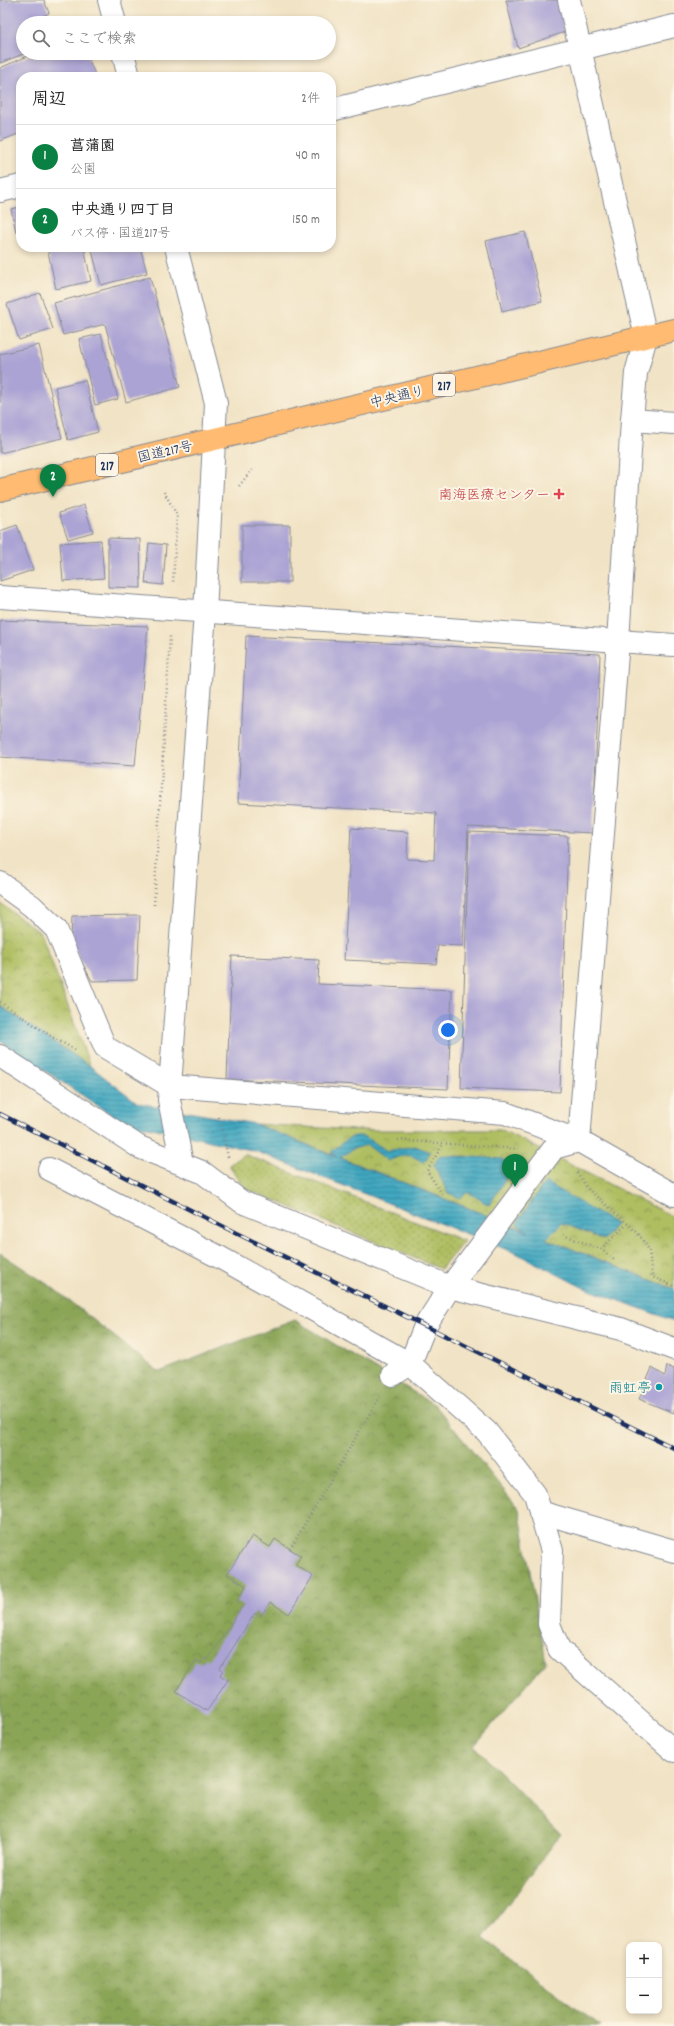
<!DOCTYPE html>
<html lang="ja">
<head>
<meta charset="utf-8">
<style>
  :root { --surface:#fff; --page:#f6f6f6; --text:#222; --muted:#767676; --line:#e0e0e0; --accent:#0b8043 }
  body { margin:0; font-family:Dekko,"Klee One",sans-serif; background:var(--page); color:var(--text) }
  .controls { position:absolute; right:12px; bottom:12px; display:grid; overflow:hidden; border-radius:8px; box-shadow:0 2px 6px #0003 }
  .controls button { width:36px; height:36px; display:grid; place-items:center; padding:0; border:0; border-bottom:1px solid var(--line); background:var(--surface); color:var(--text); font:20px sans-serif }
  .you { position:absolute; left:448px; top:1030px; width:14px; height:14px; margin:-10px; border:3px solid #fff; border-radius:50%; background:#1a73e8; box-shadow:0 0 0 6px #1a73e833 }
  .badge { display:grid; place-items:center; width:26px; height:26px; border-radius:50%; background:var(--accent); color:#fff; font-size:13px; font-weight:700 }
  .pin { position:absolute; translate:-50% -33px; filter:drop-shadow(0 1px 2px #0008) }
  .pin::after { content:''; position:absolute; top:21px; width:14px; height:12px; background:inherit; clip-path:polygon(0 0,100% 0,50% 100%) }
  .list { margin:0; padding:0; list-style:none }
  h2 { display:flex; justify-content:space-between; align-items:center; height:52px; margin:0; padding:0 16px; font-size:17px }
  h2 small { font-size:13px; font-weight:400; color:var(--muted) }
  .list li { display:grid; grid-template-columns:26px 1fr auto; gap:12px; align-items:center; box-sizing:border-box; height:64px; padding:0 16px; border-top:1px solid var(--line) }
  .list b { display:block; font-size:15px; white-space:nowrap }
  .list p { margin:0; font-size:13px; white-space:nowrap; color:var(--muted) }
  .list em { font-size:13px; font-style:normal; color:var(--muted) }
  .icon { flex:none; width:22px; height:22px; fill:none; stroke:currentColor; stroke-width:2; stroke-linecap:round; stroke-linejoin:round }
  .map { position:relative; flex:none; width:674px; height:2026px; overflow:hidden }
  .search { position:absolute; background:var(--surface); box-shadow:0 2px 6px #0003; left:16px; top:16px; width:320px; height:44px; display:flex; align-items:center; gap:10px; box-sizing:border-box; padding:0 14px; border-radius:22px; color:var(--muted); font-size:15px }
  .panel { position:absolute; background:var(--surface); box-shadow:0 2px 6px #0003; left:16px; top:72px; width:320px; height:180px; border-radius:16px }
  .map>svg:first-child { display:block }
  .forest { fill:url(#forest-crowns); stroke:#536a5a }
  .park { fill:url(#park-crowns); stroke:#657660 }
  .garden { fill:url(#garden-dots); stroke:#657660 }
  .water { fill:url(#water-rules); stroke:#2e6b8f }
  .building { fill:#aaa3d4 }
  .lines { fill:none; stroke-linecap:round; stroke-linejoin:round }
  .minor-casing { stroke:#868992; stroke-width:24 }
  .highway-casing { stroke:#868992; stroke-width:24 }
  .path { stroke:#868992; stroke-width:2.5; stroke-dasharray:1 3; stroke-linecap:butt }
  .minor { stroke:#fff; stroke-width:22 }
  .highway { stroke:#febb71; stroke-width:22 }
  .rail-casing { stroke:#1b2f5e; stroke-width:4.5 }
  .rail { stroke:#fcf5e5; stroke-width:3; stroke-dasharray:9; stroke-linecap:butt }
  .health-dot { fill:#e0444e; stroke:#fcf5e5; stroke-width:1.5 }
  .culture-dot { fill:#0f9aa8; stroke:#fcf5e5; stroke-width:1.5 }
  .labels { text-anchor:middle; stroke-width:4; stroke-linejoin:round; paint-order:stroke }
  .shield { fill:#fcf5e5; stroke:#5e6a86; stroke-width:1 }
  .shield-label { font-size:13px; font-weight:bold; fill:#1b2f5e }
  .street-label { font-size:14px; fill:#1b2f5e; stroke:#fcf5e5 }
  .health-label { font-size:14px; fill:#be3a42; stroke:#fcf5e5; text-anchor:end }
  .culture-label { font-size:14px; fill:#0d838f; stroke:#fcf5e5; text-anchor:end }
</style>
</head>
<body>
<div class="map">
<svg width="674" height="2026" viewBox="0 0 674 2026">
  <defs>
    <pattern id="forest-crowns" width="20" height="18" patternUnits="userSpaceOnUse"><rect width="20" height="18" fill="#8ba557"/><path d="M2 6a3 3 0 1 1 6 0M12 15a3 3 0 1 1 6 0" fill="none" stroke="#71874b"/></pattern>
    <pattern id="park-crowns" width="20" height="18" patternUnits="userSpaceOnUse"><rect width="20" height="18" fill="#afbe61"/><path d="M2 6a3 3 0 1 1 6 0M12 15a3 3 0 1 1 6 0" fill="none" stroke="#8e9b53"/></pattern>
    <pattern id="garden-dots" width="8" height="8" patternUnits="userSpaceOnUse"><rect width="8" height="8" fill="#afbe61"/><path d="M2 2h.1M6 6h.1" fill="none" stroke="#8e9b53" stroke-width="1.8" stroke-linecap="round"/></pattern>
    <pattern id="water-rules" width="6" height="5" patternUnits="userSpaceOnUse"><rect width="6" height="5" fill="#40a7c0"/><path d="M0 2.5h6" fill="none" stroke="#35889f"/></pattern>
  </defs>
  <rect width="100%" height="100%" fill="#fcf5e5"/>
  <filter id="ink" filterUnits="userSpaceOnUse"><feTurbulence type="fractalNoise" baseFrequency=".025" numOctaves="2"/><feDisplacementMap in="SourceGraphic" scale="8" xChannelSelector="R" yChannelSelector="G"/><feConvolveMatrix kernelMatrix="1 2 1 2 8 2 1 2 1" color-interpolation-filters="sRGB"/></filter>
  <filter id="wash" filterUnits="userSpaceOnUse"><feTurbulence type="fractalNoise" baseFrequency=".012" numOctaves="4" result="noise"/><feDisplacementMap in="SourceGraphic" scale="16" xChannelSelector="R" yChannelSelector="G"/><feGaussianBlur stdDeviation="0.9" result="paint"/><feColorMatrix in="noise" values="0 0 0 0 0 0 0 0 0 0 0 0 0 0 0 0 0 1.4 0 .05"/><feComposite in="paint" operator="in"/></filter>
  <g filter="url(#wash)">
    <rect width="100%" height="100%" fill="#f1e3c5"/>
    <polygon class="forest" points="0,1253 53,1288 159,1372 295,1320 435,1405 519,1509 546,1662 474,1746 561,1834 483,1938 600,2026 0,2026"/>
    <g class="park">
      <polygon points="0,903 41,933 90,1066 0,1006"/>
      <polygon points="255,1124 356,1130 502,1130 674,1217 674,1289"/>
    </g>
    <polygon class="garden" points="244,1154 464,1241 441,1269 244,1188 229,1165"/>
    <g class="water">
      <path d="M 0,1006 L 90,1066 L 138,1103 L 255,1124 L 337,1157 L 331,1152 C 358,1130 358,1131 387,1151 L 415,1146 L 430,1152 L 424,1163 C 408,1152 405,1154 388,1161 L 367,1145 L 353,1149 L 340,1158 L 529,1232 L 516,1224 L 545,1182 L 616,1224 L 604,1240 L 562,1223 L 546,1239 L 674,1289 L 674,1321 L 582,1287 L 518,1254 L 255,1151 L 121,1121 L 0,1041 Z"/>
      <polygon points="440,1155 502,1159 514,1167 489,1205 468,1192 460,1198 448,1193 434,1165"/>
    </g>
    <g id="blocks">
      <g class="building">
        <polygon points="0,0 44,0 49,13 29,23 23,23 23,53 26,53 0,63"/>
        <polygon points="506,0 559,0 565,32 518,48"/>
        <polygon points="35,53 86,53 96,77 21,77 21,133 0,141 0,68"/>
        <polygon points="17,194 21,194 21,231 16,232 11,209 20,207"/>
        <polygon points="525,232 542,301 502,311 486,241"/>
        <polygon points="47,247 84,247 91,281 56,289"/>
        <polygon points="91,247 140,247 147,273 101,285"/>
        <polygon points="150,277 180,387 126,402 105,324 63,335 54,303"/>
        <polygon points="40,293 53,329 19,340 7,304"/>
        <polygon points="101,334 118,399 95,405 79,339"/>
        <polygon points="39,345 62,438 0,453 0,354"/>
        <polygon points="85,380 98,432 68,440 55,387"/>
        <polygon points="84,505 93,532 68,539 59,513"/>
        <polygon points="17,525 33,570 0,581 0,531"/>
        <rect x="242" y="525" width="48" height="57"/>
        <polygon points="108,538 140,539 141,588 108,587"/>
        <polygon points="101,540 104,578 63,581 60,543"/>
        <polygon points="149,543 166,545 163,585 145,583"/>
        <polygon points="0,620 148,626 135,766 0,757"/>
        <polygon points="246,636 600,654 593,833 468,827 463,946 438,945 436,964 344,960 351,828 408,832 407,859 434,860 436,813 238,803"/>
        <polygon points="469,832 568,836 560,1092 461,1088"/>
        <polygon points="140,915 137,980 92,981 71,942 72,916"/>
        <polygon points="232,956 319,960 318,984 452,990 448,1089 227,1079"/>
        <polygon points="667,1366 674,1369 674,1413 639,1399 652,1368 665,1376"/>
        <polygon points="252,1536 270,1547 275,1539 301,1556 295,1565 313,1576 289,1614 270,1602 261,1616 255,1613 220,1668 223,1670 220,1675 228,1680 207,1711 176,1691 196,1660 201,1663 205,1658 208,1660 243,1605 237,1601 246,1586 227,1574"/>
      </g>
    </g>
  </g>
  <g filter="url(#ink)">
    <use href="#blocks" fill-opacity="0" stroke="#868992" stroke-width="1"/>
    <g class="lines">
      <g class="minor-casing">
        <g id="minor">
          <polyline points="109,0 115,23"/>
          <polyline points="569,0 646,337 636,373 632,420 618,641 579,1141"/>
          <polyline points="123,53 129,77"/>
          <polyline points="331,110 674,26"/>
          <polyline points="0,191 21,186"/>
          <polyline points="176,247 216,403 205,613 169,1100 182,1163"/>
          <polyline points="632,420 674,423"/>
          <polyline points="0,597 674,645"/>
          <polyline points="0,883 32,906 56,929 105,1047 170,1086 505,1113 579,1141 674,1195"/>
          <polyline points="0,1056 139,1147 202,1172 242,1202 450,1287 621,1329 674,1349"/>
          <polyline points="579,1141 554,1148 450,1287 425,1326 410,1364 487,1432 535,1494 552,1551 549,1624 559,1649 674,1751"/>
          <polyline points="49,1169 221,1258 410,1364 393,1375"/>
          <polyline points="540,1512 674,1551"/>
        </g>
      </g>
      <g class="highway-casing">
        <polyline id="highway" points="0,490 674,330"/>
      </g>
      <g class="path">
        <polyline points="239,486 252,470"/>
        <polyline points="164,492 177,515 173,583"/>
        <polyline points="154,905 170,636"/>
        <polyline points="0,1002 52,1037 76,1050"/>
        <polyline points="219,1117 228,1157"/>
        <polyline points="398,1140 519,1149"/>
        <polyline points="577,1172 587,1188 638,1233 649,1250 652,1277 674,1286"/>
        <polyline points="442,1194 427,1171 443,1144"/>
        <polyline points="563,1235 601,1249 614,1260"/>
        <polyline points="601,1249 627,1224"/>
        <polyline points="290,1549 379,1398"/>
      </g>
      <use href="#minor" class="minor"/>
      <use href="#highway" class="highway"/>
      <g class="rail-casing">
        <polyline id="rail" points="0,1114 236,1233 674,1448"/>
      </g>
      <use href="#rail" class="rail"/>
    </g>
  </g>
  <path class="health-dot" d="M557 488h4v4h4v4h-4v4h-4v-4h-4v-4h4z"/>
  <circle class="culture-dot" cx="659" cy="1387" r="4"/>
  <g class="labels">
    <g class="shield">
      <rect x="433" y="374" width="22" height="22" rx="3"/>
      <rect x="96" y="454" width="22" height="22" rx="3"/>
    </g>
    <g class="shield-label">
      <text x="444" y="390">217</text>
      <text x="107" y="470">217</text>
    </g>
    <g class="street-label">
      <text transform="translate(397 396) rotate(-13)" y="5">中央通り</text>
      <text transform="translate(165 451) rotate(-13)" y="5">国道217号</text>
    </g>
    <g class="health-label">
      <text x="550" y="499">南海医療センター</text>
    </g>
    <g class="culture-label">
      <text x="651" y="1392">雨虹亭</text>
    </g>
  </g>
</svg>
<div class="controls">
<button>+</button>
<button>−</button>
</div>
<div class="you"></div>
<div class="pin badge" style="left:515px;top:1187px">1</div>
<div class="pin badge" style="left:53px;top:497px">2</div>
<div class="search"><svg class="icon" aria-label="search" viewBox="0 0 24 24"><circle cx="10" cy="10" r="6"/><path d="M15 15l6 6"/></svg>ここで検索</div>
<section class="panel">
<h2>周辺<small>2件</small></h2>
<ul class="list">
<li><span class="badge">1</span><div><b>菖蒲園</b><p>公園</p></div><em>40 m</em></li>
<li><span class="badge">2</span><div><b>中央通り四丁目</b><p>バス停 · 国道217号</p></div><em>150 m</em></li>
</ul>
</section>
</div>
</body>
</html>
